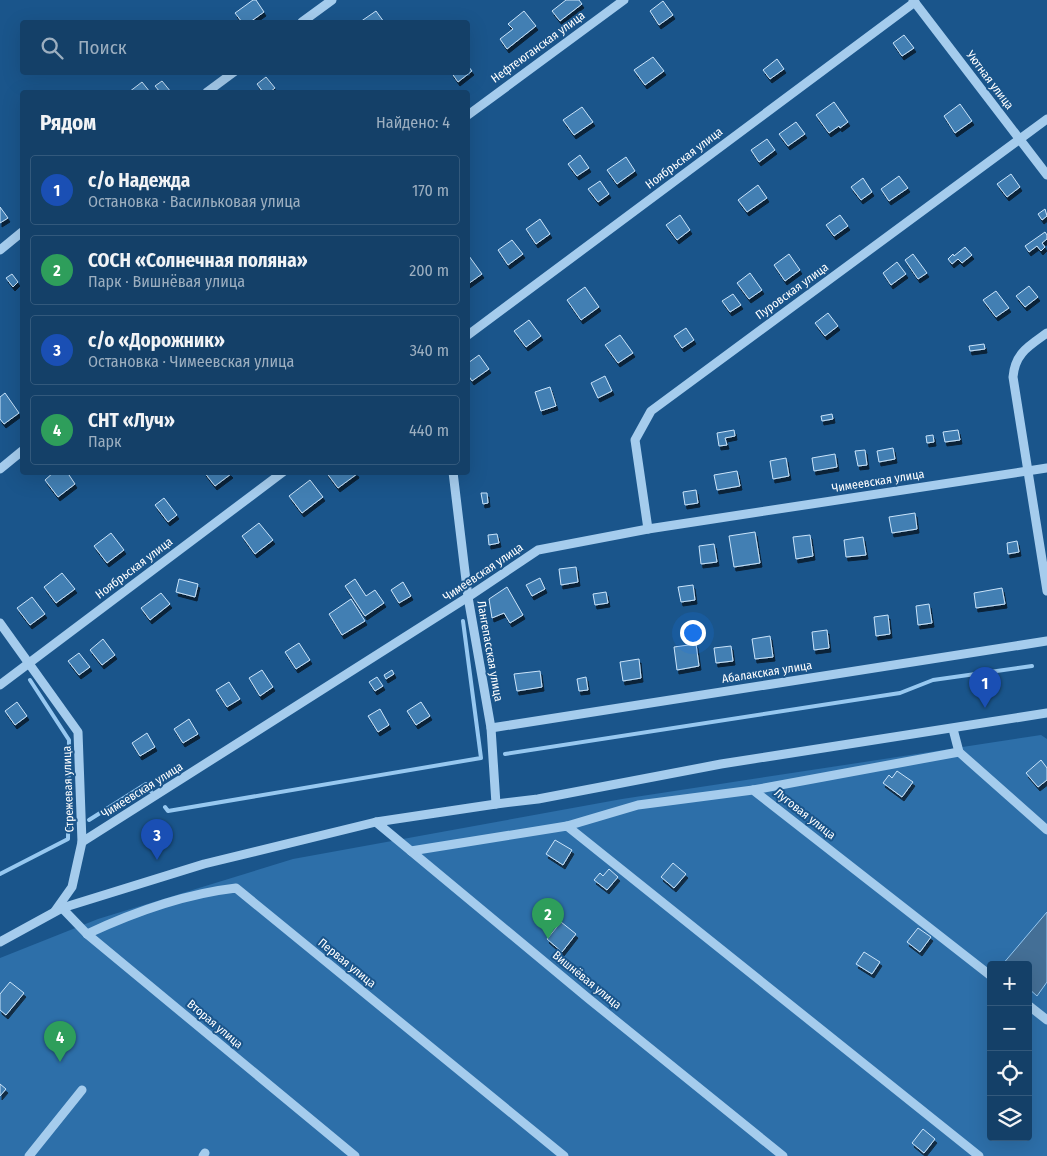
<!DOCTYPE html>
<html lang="ru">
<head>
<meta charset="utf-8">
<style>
  :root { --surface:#144068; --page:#1d476e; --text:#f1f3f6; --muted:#9dafc0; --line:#33597c; --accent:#ffc461 }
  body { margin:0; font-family:"Fira Sans Condensed",sans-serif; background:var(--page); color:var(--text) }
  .controls { position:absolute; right:15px; bottom:15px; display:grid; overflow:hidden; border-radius:5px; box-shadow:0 5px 20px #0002 }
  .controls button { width:45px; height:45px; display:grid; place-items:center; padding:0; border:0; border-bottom:1px solid var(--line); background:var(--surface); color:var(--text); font:25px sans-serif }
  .you { position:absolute; left:692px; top:632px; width:18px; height:18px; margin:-12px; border:4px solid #fff; border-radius:50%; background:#1a73e8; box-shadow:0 0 0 8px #1a73e833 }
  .badge { display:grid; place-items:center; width:32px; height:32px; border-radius:50%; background:var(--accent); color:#fff; font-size:16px; font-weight:700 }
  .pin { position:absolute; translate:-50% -41px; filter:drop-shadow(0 1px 2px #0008) }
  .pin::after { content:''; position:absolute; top:26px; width:18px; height:15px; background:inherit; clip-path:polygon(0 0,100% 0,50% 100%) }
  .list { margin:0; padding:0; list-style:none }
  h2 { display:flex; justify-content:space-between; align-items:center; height:65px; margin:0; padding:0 20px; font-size:21px }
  h2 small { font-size:16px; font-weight:400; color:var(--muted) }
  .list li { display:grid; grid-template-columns:32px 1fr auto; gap:15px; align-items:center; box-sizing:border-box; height:70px; margin:0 10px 10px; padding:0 10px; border:1px solid var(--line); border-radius:5px }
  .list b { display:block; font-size:19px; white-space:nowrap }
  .list p { margin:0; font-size:16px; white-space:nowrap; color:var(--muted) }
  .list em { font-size:16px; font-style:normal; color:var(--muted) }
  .icon { flex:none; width:28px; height:28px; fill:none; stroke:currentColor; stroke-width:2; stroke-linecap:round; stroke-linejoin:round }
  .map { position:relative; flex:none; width:1047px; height:1156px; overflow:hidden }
  .search { position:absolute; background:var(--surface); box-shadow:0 5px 20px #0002; left:20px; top:20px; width:450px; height:55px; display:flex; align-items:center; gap:12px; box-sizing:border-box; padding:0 18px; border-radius:5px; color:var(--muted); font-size:19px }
  .panel { position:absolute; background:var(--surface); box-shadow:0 5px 20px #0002; left:20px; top:90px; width:450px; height:385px; border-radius:5px }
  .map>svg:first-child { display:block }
  .green { fill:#2d6fa9; fill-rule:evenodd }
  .water { fill:#446f96; stroke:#97c8f0 }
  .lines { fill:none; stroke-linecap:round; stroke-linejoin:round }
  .stream { stroke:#97c8f0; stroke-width:4 }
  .building { fill:#437fb3; stroke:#cae4fa; filter:url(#shadow) }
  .minor { stroke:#a5cced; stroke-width:9 }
  .labels { text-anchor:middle; stroke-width:4; stroke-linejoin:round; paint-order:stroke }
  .street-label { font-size:12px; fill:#fff; stroke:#1a558b }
</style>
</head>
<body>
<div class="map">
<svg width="1047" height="1156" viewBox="0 0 1047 1156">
  <defs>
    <filter id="shadow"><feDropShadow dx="2" dy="4" stdDeviation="0" flood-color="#0009"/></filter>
  </defs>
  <rect width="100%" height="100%" fill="#1a558b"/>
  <path class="green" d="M 1041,735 L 1047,739 L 1047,1156 L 0,1156 L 0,958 L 98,919 L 293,859 L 622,799 ZM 991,965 L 1028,965 L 1028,1137 L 991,1137 Z"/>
  <polygon class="water" points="1047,912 1047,982 1037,996 1028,988 1028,965 1002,965"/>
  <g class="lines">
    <g class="stream">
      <polyline points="505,754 900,693 933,680 1032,666"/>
      <polyline points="165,807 168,811 481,758 463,621"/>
      <polyline points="89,820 146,784 151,791"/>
      <polyline points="0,874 68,839 69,740 30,680"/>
    </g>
  </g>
  <g class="building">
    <polygon points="253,0 256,0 264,12 250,22 242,22 235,13"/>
    <polygon points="566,0 579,0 582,4 560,21 552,11"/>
    <polygon points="663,1 673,15 659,25 650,11"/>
    <polygon points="376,11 384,22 360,22"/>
    <polygon points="524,11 536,26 507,49 500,39 513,29 508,24"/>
    <polygon points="904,35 914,48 902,56 893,43"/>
    <polygon points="653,57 664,71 645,85 634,70"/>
    <polygon points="777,59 784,69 770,79 763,70"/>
    <polygon points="468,66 472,71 458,82 451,72 468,72"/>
    <polygon points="266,77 275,88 270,92 263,92 257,84"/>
    <polygon points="162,81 171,92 160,92 155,86"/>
    <polygon points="142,82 150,92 129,92"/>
    <polygon points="834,102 848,122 840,128 839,126 829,133 816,115"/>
    <polygon points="960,104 972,121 955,133 944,116"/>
    <polygon points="582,107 593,122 574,135 563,120"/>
    <polygon points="796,122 805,134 788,146 779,134"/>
    <polygon points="767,139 775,150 759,162 751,150"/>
    <polygon points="580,155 589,168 577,176 568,164"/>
    <polygon points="626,157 635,171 617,184 607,170"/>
    <polygon points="1011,174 1020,187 1007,197 997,184"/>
    <polygon points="899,176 908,188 889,201 881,189"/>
    <polygon points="863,178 872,192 861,200 851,187"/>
    <polygon points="600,181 609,194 598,202 588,189"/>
    <polygon points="758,185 767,198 747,212 738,200"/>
    <polygon points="0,207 8,218 0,223"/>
    <polygon points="1045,209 1047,216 1042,220 1038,214"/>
    <polygon points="680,215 690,230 677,240 666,225"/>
    <polygon points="840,215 848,226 834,236 826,225"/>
    <polygon points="540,219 550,234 536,244 526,229"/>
    <polygon points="1045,232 1047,235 1047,239 1042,243 1045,247 1041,251 1037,246 1029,252 1025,246"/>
    <polygon points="512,240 523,254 508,265 498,250"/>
    <polygon points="965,247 972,255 962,263 958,259 952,264 948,259 953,254 954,256"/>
    <polygon points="789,254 800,270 785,281 774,265"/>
    <polygon points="913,254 927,273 918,279 905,260"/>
    <polygon points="469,256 482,274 468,284 468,257"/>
    <polygon points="897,262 906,274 891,285 883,273"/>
    <polygon points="750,273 762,290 749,299 737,283"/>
    <polygon points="12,274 18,282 13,287 6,278"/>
    <polygon points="1029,286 1038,297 1025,307 1016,296"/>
    <polygon points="585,287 599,307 581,320 567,300"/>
    <polygon points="996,291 1009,308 996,317 983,300"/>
    <polygon points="733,294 741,305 730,312 722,301"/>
    <polygon points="828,313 838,326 825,336 815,323"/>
    <polygon points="529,320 541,336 526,347 514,331"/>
    <polygon points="686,328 694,340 682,348 674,336"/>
    <polygon points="620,335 633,353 618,363 605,345"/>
    <polygon points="984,344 985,349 970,351 969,346"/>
    <polygon points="479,355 489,369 472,381 468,375 468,363"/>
    <polygon points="605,376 612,391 598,398 591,383"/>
    <polygon points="550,387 556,406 541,411 535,392"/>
    <polygon points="5,393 19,413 4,424 0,419 0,397"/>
    <polygon points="832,414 833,419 822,421 821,416"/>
    <polygon points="734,430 735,436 725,438 727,445 719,446 717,433"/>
    <polygon points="958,430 960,440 945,442 943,432"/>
    <polygon points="933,435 934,442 927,443 926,436"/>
    <polygon points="893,448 895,459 879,462 877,451"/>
    <polygon points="865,450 867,465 858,466 855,451"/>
    <polygon points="835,454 837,467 814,471 812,458"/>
    <polygon points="786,458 789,476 773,479 770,461"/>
    <polygon points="737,471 740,486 717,490 714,475"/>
    <polygon points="54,472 67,472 75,484 58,497 45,480"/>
    <polygon points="204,472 229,472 231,474 215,486"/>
    <polygon points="326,472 356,472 357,474 338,488"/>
    <polygon points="310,480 323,497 302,513 289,496"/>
    <polygon points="696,490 698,503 685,505 683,492"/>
    <polygon points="481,493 487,493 488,503 483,504"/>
    <polygon points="164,498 177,515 168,522 155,505"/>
    <polygon points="915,513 917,529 892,533 889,517"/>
    <polygon points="259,523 273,540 255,554 242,536"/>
    <polygon points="755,532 760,563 734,567 729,536"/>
    <polygon points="111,533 124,550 107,563 94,546"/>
    <polygon points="497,534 499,543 489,545 488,535"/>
    <polygon points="810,535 813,556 796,559 793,537"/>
    <polygon points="863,537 866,555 846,557 844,540"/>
    <polygon points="1017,541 1019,552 1008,554 1007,543"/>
    <polygon points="714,544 717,562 701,564 699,546"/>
    <polygon points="576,567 578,582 561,585 559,569"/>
    <polygon points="62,573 75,589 56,603 44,587"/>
    <polygon points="540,578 545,589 532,596 526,585"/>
    <polygon points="179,579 198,584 195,597 176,592"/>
    <polygon points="355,579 366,596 375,590 384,603 365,616 345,586"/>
    <polygon points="403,582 411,596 399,603 391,590"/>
    <polygon points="693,585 695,600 681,602 678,587"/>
    <polygon points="507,587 523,615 510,623 504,613 492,618 489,599"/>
    <polygon points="1002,588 1005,604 976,608 974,593"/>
    <polygon points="606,592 608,603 595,605 593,594"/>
    <polygon points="161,593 170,604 150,620 141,608"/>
    <polygon points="32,597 45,614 30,625 17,608"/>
    <polygon points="351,599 365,621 342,635 329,614"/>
    <polygon points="929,604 932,623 918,625 916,606"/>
    <polygon points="888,615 890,634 876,636 874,617"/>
    <polygon points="827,630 829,648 814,650 812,632"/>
    <polygon points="770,636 773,657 755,659 752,639"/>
    <polygon points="103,639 115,655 102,665 90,650"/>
    <polygon points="299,643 310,660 296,669 285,652"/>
    <polygon points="696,644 699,666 677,670 674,647"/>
    <polygon points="731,646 733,661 716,663 714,648"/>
    <polygon points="79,653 90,667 79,675 68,661"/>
    <polygon points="639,659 641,678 623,681 620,662"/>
    <polygon points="262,670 273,687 260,696 249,678"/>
    <polygon points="392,670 394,674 386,679 384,675"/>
    <polygon points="540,671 542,687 517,691 514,674"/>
    <polygon points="377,677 383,686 375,691 369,682"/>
    <polygon points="586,677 588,690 579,691 577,679"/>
    <polygon points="229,682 240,699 227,707 216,690"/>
    <polygon points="17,702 27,716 15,725 5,711"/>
    <polygon points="421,702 430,716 416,725 407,711"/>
    <polygon points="380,709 389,725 378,732 368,716"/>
    <polygon points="189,719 198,734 183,743 174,729"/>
    <polygon points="147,733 155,747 140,756 132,743"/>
    <polygon points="1041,760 1047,768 1047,780 1038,787 1026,773"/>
    <polygon points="897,771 913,782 902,797 883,783 889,775 892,778"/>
    <polygon points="555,840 572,850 563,865 546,854"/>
    <polygon points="673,863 686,874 674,888 661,877"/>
    <polygon points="609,869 618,877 607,890 594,880 600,873 603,876"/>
    <polygon points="561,922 576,934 562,952 547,939"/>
    <polygon points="918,928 931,937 920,952 907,942"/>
    <polygon points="864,952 880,962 872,974 856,964"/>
    <polygon points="10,982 24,993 6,1015 0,1010 0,994"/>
    <polygon points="0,1084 6,1089 0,1096"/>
    <polygon points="923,1129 935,1139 924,1153 912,1143"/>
  </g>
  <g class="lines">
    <g class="minor">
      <polyline points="913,0 1047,175"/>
      <polyline points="302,22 332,0"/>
      <polyline points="207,92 234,72"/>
      <polyline points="468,115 624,0"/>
      <polyline points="0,250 22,232"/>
      <path d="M 1047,333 C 1029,346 1015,353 1013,377 L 1047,591"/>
      <polyline points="468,335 915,2"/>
      <polyline points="0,469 22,451"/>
      <polyline points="453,472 468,597 491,728 496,804"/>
      <polyline points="648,529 635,440 651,411 1047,119"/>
      <polyline points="0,623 78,732 82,842 72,887 55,911"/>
      <polyline points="0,685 283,472"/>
      <polyline points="491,728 1047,641"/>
      <polyline points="953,729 959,752 1047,830"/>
      <polyline points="753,790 959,752"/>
      <polyline points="376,822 589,999 783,1156"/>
      <polyline points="567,826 638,805 753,790 991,976"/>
      <polyline points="82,842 468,597 538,550 648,529 1047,468"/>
      <polyline points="411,851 567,826 979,1156"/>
      <polyline points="62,908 87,934 355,1156"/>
      <path d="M 87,934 C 134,912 184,894 236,888 L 564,1156"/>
      <polyline points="0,942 62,908 204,864 376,822 496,804 538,799 721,764 1047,713"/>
      <polyline points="1028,1005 1047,1020"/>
      <polyline points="29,1156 82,1090"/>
      <polyline points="203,1156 205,1153"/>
    </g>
  </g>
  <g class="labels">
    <g class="street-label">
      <text transform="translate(538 47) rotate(-36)" y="4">Нефтеюганская улица</text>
      <text transform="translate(990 80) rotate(53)" y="4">Уютная улица</text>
      <text transform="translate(684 158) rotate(-37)" y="4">Ноябрьская улица</text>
      <text transform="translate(792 291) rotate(-36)" y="4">Пуровская улица</text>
      <text transform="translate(878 481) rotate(-9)" y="4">Чимеевская улица</text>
      <text transform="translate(134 568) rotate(-37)" y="4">Ноябрьская улица</text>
      <text transform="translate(483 572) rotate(-34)" y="4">Чимеевская улица</text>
      <text transform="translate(490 651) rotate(80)" y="4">Лангепасская улица</text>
      <text transform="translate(767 672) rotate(-9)" y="4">Абалакская улица</text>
      <text transform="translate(68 789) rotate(-92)" y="4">Стрежевая улица</text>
      <text transform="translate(142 790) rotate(-32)" y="4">Чимеевская улица</text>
      <text transform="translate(805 814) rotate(38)" y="4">Луговая улица</text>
      <text transform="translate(347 963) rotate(39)" y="4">Первая улица</text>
      <text transform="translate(587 980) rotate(39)" y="4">Вишнёвая улица</text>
      <text transform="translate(215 1024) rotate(40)" y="4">Вторая улица</text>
    </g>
  </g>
</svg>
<div class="controls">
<button>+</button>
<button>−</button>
<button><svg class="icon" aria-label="locate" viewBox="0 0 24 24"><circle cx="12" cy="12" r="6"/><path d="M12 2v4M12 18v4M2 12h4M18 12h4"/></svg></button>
<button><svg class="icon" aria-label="layers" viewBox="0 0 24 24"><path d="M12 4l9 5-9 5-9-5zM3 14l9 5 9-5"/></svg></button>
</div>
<div class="you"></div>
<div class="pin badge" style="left:985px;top:708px;background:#1a4fb4">1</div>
<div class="pin badge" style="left:548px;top:939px;background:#2e9e5b">2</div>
<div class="pin badge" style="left:157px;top:860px;background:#1a4fb4">3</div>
<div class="pin badge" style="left:60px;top:1062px;background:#2e9e5b">4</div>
<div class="search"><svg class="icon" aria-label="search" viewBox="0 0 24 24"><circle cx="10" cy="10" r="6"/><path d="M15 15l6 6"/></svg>Поиск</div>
<section class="panel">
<h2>Рядом<small>Найдено: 4</small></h2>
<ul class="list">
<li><span class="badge" style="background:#1a4fb4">1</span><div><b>с/о Надежда</b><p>Остановка · Васильковая улица</p></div><em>170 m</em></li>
<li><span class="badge" style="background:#2e9e5b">2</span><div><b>СОСН «Солнечная поляна»</b><p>Парк · Вишнёвая улица</p></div><em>200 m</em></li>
<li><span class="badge" style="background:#1a4fb4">3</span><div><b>с/о «Дорожник»</b><p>Остановка · Чимеевская улица</p></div><em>340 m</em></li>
<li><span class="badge" style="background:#2e9e5b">4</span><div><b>СНТ «Луч»</b><p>Парк</p></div><em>440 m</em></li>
</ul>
</section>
</div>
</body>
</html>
